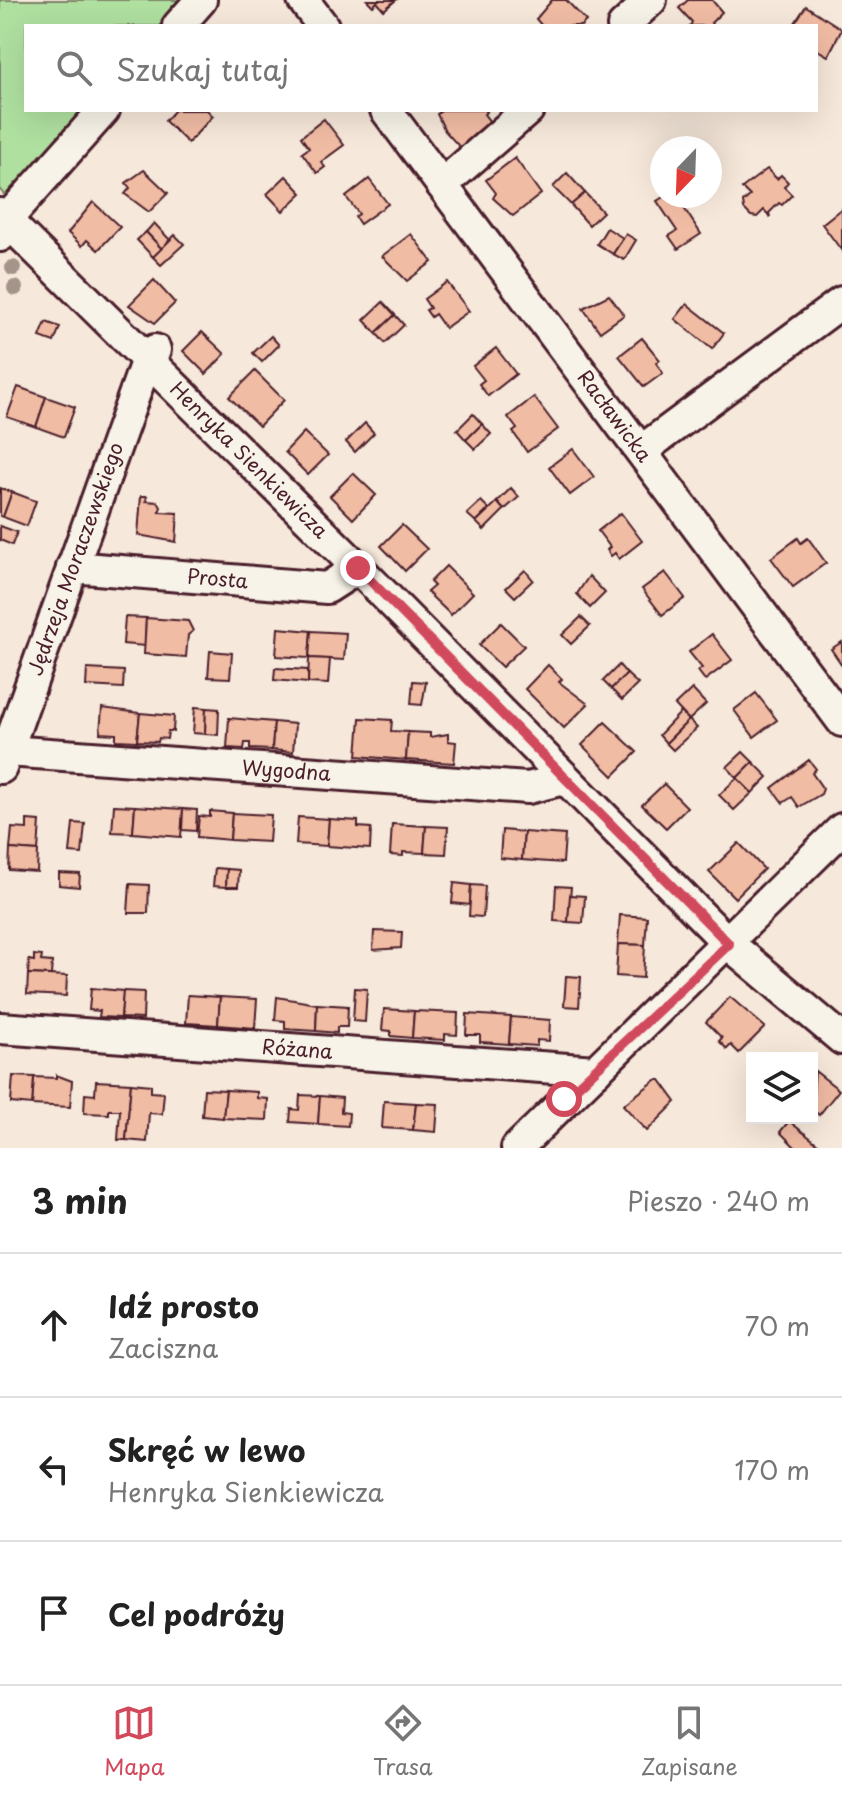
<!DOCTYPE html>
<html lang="pl">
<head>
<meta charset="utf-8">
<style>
  :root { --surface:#fff; --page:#f2f2f2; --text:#222; --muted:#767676; --line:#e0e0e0; --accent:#d1495b }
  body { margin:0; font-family:"Playpen Sans",sans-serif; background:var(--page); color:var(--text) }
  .controls { position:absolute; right:24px; bottom:24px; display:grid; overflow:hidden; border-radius:0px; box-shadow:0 8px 32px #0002 }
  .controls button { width:72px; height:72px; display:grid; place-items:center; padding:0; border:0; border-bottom:2px solid var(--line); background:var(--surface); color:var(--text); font:40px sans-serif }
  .compass { position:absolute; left:650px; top:136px; width:72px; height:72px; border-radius:50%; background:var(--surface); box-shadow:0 8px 32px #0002; rotate:203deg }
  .stop { position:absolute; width:24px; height:24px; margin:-18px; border:6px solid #d1495b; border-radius:50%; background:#fff }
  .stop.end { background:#d1495b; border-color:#fff; box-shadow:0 2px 8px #0008 }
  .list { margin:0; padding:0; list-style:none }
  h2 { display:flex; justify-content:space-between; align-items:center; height:104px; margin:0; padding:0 32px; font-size:34px }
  h2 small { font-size:26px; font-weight:400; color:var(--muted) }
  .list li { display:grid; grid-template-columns:52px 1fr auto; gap:24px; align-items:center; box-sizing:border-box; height:144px; padding:0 32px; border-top:2px solid var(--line) }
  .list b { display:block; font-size:30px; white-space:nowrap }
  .list p { margin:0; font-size:26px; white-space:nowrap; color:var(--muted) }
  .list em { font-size:26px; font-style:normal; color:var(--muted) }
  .icon { flex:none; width:44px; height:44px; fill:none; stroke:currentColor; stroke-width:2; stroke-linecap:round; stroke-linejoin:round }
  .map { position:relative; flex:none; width:842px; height:1148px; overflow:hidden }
  .search { position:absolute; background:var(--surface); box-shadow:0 8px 32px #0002; left:24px; right:24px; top:24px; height:88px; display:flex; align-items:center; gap:20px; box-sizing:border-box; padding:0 28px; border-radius:0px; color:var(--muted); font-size:30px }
  .sheet { height:536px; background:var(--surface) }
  nav { display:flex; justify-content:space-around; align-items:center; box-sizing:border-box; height:112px; border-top:2px solid var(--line); background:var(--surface); font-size:22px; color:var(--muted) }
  nav a { display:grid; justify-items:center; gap:4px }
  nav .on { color:var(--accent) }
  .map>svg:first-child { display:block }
  .green { fill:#afe0a0; stroke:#7c8066; stroke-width:2 }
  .building { fill:#f1bca4; stroke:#4a1f2b; stroke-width:2 }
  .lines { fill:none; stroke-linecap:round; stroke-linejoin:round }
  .minor-casing { stroke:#4a1f2b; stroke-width:36 }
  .minor { stroke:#f7f3e8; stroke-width:30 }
  .tree { fill:#a5948a }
  .route { stroke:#d1495b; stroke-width:10 }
  .labels { text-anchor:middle; stroke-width:8; stroke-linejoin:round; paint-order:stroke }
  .street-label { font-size:20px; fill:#4a1f2b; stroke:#f7f3e8 }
</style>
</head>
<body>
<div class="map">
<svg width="842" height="1148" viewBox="0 0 842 1148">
  <rect width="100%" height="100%" fill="#f6e8da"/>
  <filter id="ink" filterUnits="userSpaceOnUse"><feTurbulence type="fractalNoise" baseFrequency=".0125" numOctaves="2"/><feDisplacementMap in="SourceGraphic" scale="16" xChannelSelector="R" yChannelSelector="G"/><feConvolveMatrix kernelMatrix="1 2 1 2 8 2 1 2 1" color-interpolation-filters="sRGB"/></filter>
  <g filter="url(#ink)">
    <polygon class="green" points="0,0 189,0 166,26 26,26 26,110 92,110 8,198 0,190"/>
    <g class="building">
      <polygon points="367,0 396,0 384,10 377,2 373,6"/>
      <polygon points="552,0 566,0 586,21 581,26 542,26 536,19"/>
      <polygon points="688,0 712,0 722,12 711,23 713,26 690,26 692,22 679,8"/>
      <polygon points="806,6 842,29 828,56 816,49 816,26 793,26"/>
      <polygon points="175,110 207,110 213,116 188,143 165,121"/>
      <polygon points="443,110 488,110 484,114 496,130 465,153 445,131 437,114"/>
      <polygon points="324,119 344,145 321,162 325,167 317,173 302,153 309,148 301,137"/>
      <polygon points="515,158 541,194 513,216 493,198 496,193 486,180"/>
      <polygon points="767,169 777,179 781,175 788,182 784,187 792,195 782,205 779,203 769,213 770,217 764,210 757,217 751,216 744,209 743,202 750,196 742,188"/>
      <polygon points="144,170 168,193 149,212 125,194 130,188 126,183"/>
      <polygon points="567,173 585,193 571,205 553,187"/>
      <polygon points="286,176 302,193 283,211 267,194"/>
      <polygon points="369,179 388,204 360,224 355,217 359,214 346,197"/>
      <polygon points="585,193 603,212 589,225 571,205"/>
      <polygon points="665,196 676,196 701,234 678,249 669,236 677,231 657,201"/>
      <polygon points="93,202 120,227 98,250 87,240 82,246 68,233"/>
      <polygon points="842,208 842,251 822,224"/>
      <polygon points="154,223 170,240 162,249 146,232"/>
      <polygon points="607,228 623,238 613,254 597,244"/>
      <polygon points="146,232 162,249 153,257 137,240"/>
      <polygon points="411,234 432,262 407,281 382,256"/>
      <polygon points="626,234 636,240 624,260 613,254"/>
      <polygon points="175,235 184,244 161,265 153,257"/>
      <polygon points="154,280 175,303 155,323 129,305"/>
      <polygon points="447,282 469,311 445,328 435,314 431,317 426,310 430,308 424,299"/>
      <polygon points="609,295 624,315 600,332 583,308"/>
      <polygon points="383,302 395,315 376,333 364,320"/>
      <polygon points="687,304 724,333 712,349 675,319"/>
      <polygon points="395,315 404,325 385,343 376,333"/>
      <polygon points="46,322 60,327 54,342 40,337"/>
      <polygon points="202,332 225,354 206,374 183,351"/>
      <polygon points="271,336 279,345 262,362 253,353"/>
      <polygon points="642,338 660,360 656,363 663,373 644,387 619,356"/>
      <polygon points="496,348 516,374 488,396 479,384 484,380 473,366"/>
      <polygon points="255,371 284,400 259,426 229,397"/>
      <polygon points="18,387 46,397 36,427 7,417"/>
      <polygon points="46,397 75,407 64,437 36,427"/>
      <polygon points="534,397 558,429 527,452 513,432 517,429 508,417"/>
      <polygon points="473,414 482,424 466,440 457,430"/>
      <polygon points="365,423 374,433 355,452 346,442"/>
      <polygon points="482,424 491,434 475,449 466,440"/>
      <polygon points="304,432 328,455 308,475 285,452"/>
      <polygon points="573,449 594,477 570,495 549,467"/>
      <polygon points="353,473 376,495 353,519 330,496"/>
      <polygon points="0,488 12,492 3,517 0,516"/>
      <polygon points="511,488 519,497 504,510 497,502"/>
      <polygon points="12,492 36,501 27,526 3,517"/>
      <polygon points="141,496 147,496 146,501 158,502 161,507 159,512 178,513 176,542 138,535"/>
      <polygon points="481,501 489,509 476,522 467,514"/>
      <polygon points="497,502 504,510 484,530 476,522"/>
      <polygon points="621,513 642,541 619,559 615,553 611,556 607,550 610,547 598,531"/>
      <polygon points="402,525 427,549 405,571 381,546"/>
      <polygon points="0,526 17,532 12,545 0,540"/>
      <polygon points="798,538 801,543 808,538 826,563 793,587 771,558"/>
      <polygon points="446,566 473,593 451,615 427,592 434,586 430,582"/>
      <polygon points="525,570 533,580 515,597 506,588"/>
      <polygon points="665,572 685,598 662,615 642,589"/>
      <polygon points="589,576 605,593 590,608 577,594"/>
      <polygon points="125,617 146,618 145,646 123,644"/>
      <polygon points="581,617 590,626 571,644 562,635"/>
      <polygon points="146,618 188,621 193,631 188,635 186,657 144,654"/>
      <polygon points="501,623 524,646 502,667 479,645"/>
      <polygon points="278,628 311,631 309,658 276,656"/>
      <polygon points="311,631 346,633 344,660 309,658"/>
      <polygon points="712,634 732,660 705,680 698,671 702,668 689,652"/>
      <polygon points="842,642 842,665 831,649"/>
      <polygon points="210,651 232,653 230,678 208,677"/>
      <polygon points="309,658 330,659 328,684 308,683"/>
      <polygon points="548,665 562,679 559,682 588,704 564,728 525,689"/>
      <polygon points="619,665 627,674 611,689 603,681"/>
      <polygon points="275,668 308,670 308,683 274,680"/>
      <polygon points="87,669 124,671 123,688 86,686"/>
      <polygon points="627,674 638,684 622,700 611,689"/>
      <polygon points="413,681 426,682 422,705 411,704"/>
      <polygon points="692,689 706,704 689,720 675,705"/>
      <polygon points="756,693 777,720 754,737 734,710"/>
      <polygon points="195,707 206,708 205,734 193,733"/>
      <polygon points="102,708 140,713 137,741 116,740 116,734 100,733"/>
      <polygon points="206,708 219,709 218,735 205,734"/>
      <polygon points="681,712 689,720 666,743 659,735"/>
      <polygon points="140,713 174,716 173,731 168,731 167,739 159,738 158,742 137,741"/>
      <polygon points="229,718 274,722 272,750 250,749 250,743 245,743 244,749 227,748"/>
      <polygon points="360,718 392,720 391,731 408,732 406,760 357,756"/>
      <polygon points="689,720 697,728 673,750 666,743"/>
      <polygon points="274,722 295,724 293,752 272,750"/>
      <polygon points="605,722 637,752 613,776 582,745"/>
      <polygon points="408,732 430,733 430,737 448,734 448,741 456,742 454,763 406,760"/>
      <polygon points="743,752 753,762 737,778 727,767"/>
      <polygon points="809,760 816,769 812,773 823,789 821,794 799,807 792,797 783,803 772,788"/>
      <polygon points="753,762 768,777 752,793 737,778"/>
      <polygon points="737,778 752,793 734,810 719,795"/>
      <polygon points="664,784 687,807 666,828 642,805"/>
      <polygon points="114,805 135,806 133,833 112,832"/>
      <polygon points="135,806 183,809 181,837 133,833"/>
      <polygon points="183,809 197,810 196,831 182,830"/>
      <polygon points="210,811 232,813 230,840 197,837 199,816 210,817"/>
      <polygon points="232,813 271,815 269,842 230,840"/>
      <polygon points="298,817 329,819 327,846 296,844"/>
      <polygon points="329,819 358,821 358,827 371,828 370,849 327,846"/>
      <polygon points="27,820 40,821 38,851 10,849 12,828 27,829"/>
      <polygon points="73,823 85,824 82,854 70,853"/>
      <polygon points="392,824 426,826 424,853 403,852 403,856 390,855"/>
      <polygon points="426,826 448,827 446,854 424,853"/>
      <polygon points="502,830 524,832 522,860 500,858"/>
      <polygon points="524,832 565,835 563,863 522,860"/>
      <polygon points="739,843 764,869 735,898 709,872"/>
      <polygon points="10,849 38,851 37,872 9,870"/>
      <polygon points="215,868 227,869 226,887 213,886"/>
      <polygon points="227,869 239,870 238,887 226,887"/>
      <polygon points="59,873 80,874 79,887 59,885"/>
      <polygon points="454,883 471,885 470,905 452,903"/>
      <polygon points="130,884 149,885 148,913 128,913"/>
      <polygon points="471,885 485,886 483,917 469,916"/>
      <polygon points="556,886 571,887 568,922 554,921"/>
      <polygon points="570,895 585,896 583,923 568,922"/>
      <polygon points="620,915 647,917 645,945 618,944"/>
      <polygon points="374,931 402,932 401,948 373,950"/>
      <polygon points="618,944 645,945 643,978 616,976"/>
      <polygon points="34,955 42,956 41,961 52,962 51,975 28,974 29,960 34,961"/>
      <polygon points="28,974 67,976 66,996 27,994"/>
      <polygon points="566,976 581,977 579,1007 564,1006"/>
      <polygon points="91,988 123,991 121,1018 99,1017 100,1011 89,1010"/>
      <polygon points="355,988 367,989 365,1022 353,1021"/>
      <polygon points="123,991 144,992 143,1019 121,1018"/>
      <polygon points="188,995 220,997 218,1025 186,1023"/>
      <polygon points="220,997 257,999 255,1028 218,1025"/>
      <polygon points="277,997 317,1004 316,1031 285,1029 285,1021 275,1020"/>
      <polygon points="730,997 765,1027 739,1053 731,1045 727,1049 719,1041 722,1038 706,1022"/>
      <polygon points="317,1004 348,1006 347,1027 337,1027 337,1033 316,1031"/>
      <polygon points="384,1009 414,1011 412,1038 391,1036 391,1031 382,1030"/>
      <polygon points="414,1011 458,1013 457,1035 445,1034 445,1040 412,1038"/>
      <polygon points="467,1014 511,1017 509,1044 480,1042 480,1035 466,1035"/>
      <polygon points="511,1017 550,1020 549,1041 537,1040 537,1046 509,1044"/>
      <polygon points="815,1071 839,1090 819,1115 812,1109"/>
      <polygon points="56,1075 72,1081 70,1107 32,1105 34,1077 56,1078"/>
      <polygon points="13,1076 34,1077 32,1105 11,1103"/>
      <polygon points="656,1080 660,1080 676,1102 647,1131 623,1105"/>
      <polygon points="96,1081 131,1083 126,1140 118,1140 120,1110 109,1110 109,1114 84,1113 85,1094 95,1095"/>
      <polygon points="131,1083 151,1085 151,1092 164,1093 162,1114 149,1113 147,1142 126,1140"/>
      <polygon points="204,1089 226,1090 223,1118 202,1116"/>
      <polygon points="226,1090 257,1092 257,1098 268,1099 267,1120 223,1118"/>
      <polygon points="300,1095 320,1096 318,1124 290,1122 291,1109 299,1110"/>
      <polygon points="320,1096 342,1098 341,1112 349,1113 348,1126 318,1124"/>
      <polygon points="384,1101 416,1103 413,1130 382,1128"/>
      <polygon points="416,1103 438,1104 436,1132 413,1130"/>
      <polygon points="789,1121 819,1145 817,1148 796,1148 780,1132"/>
    </g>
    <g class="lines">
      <g class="minor-casing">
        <g id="minor">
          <polyline points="303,0 323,26"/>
          <polyline points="178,26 201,0"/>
          <polyline points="623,26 651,0"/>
          <path id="s1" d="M 386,110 L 842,721"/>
          <polyline points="442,185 528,110"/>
          <path id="s2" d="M 0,214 L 358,568 L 729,944 L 842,1039"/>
          <polyline points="0,236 15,210 104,110"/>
          <polyline points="641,451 842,302"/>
          <path id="s3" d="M 72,567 L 327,588 L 358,568"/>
          <path id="s4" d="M 7,751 L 528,788 L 564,779"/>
          <path id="s5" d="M 1,768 L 146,362 L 155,350"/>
          <path id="s6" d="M 0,1028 L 596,1071"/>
          <polyline points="517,1148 842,829"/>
        </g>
      </g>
      <use href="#minor" class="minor"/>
    </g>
    <g class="tree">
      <circle cx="13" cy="268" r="8"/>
      <circle cx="15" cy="288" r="8"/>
    </g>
  </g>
  <g class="lines" filter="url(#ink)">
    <polyline class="route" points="358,568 729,944 564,1099"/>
  </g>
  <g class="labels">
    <g class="street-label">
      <text dy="7" stroke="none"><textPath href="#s1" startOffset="382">Racławicka</textPath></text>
      <text dy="7" stroke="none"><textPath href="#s2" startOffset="350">Henryka Sienkiewicza</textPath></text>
      <text dy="7" stroke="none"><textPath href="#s5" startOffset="222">Jędrzeja Moraczewskiego</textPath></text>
      <text dy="7" stroke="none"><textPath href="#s3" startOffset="146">Prosta</textPath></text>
      <text dy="7" stroke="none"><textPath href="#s4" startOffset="280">Wygodna</textPath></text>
      <text dy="7" stroke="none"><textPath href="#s6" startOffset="298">Różana</textPath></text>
    </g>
  </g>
</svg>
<div class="controls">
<button><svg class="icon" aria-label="layers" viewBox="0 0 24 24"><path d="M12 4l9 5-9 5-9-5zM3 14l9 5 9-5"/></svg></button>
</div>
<svg class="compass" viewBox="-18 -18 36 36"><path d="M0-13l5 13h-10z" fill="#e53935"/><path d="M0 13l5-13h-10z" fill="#767676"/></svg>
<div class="stop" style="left:564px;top:1099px"></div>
<div class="stop end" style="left:358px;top:568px"></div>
<div class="search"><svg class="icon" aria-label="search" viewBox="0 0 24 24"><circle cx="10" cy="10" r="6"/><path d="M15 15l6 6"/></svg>Szukaj tutaj</div>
</div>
<section class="sheet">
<h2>3 min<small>Pieszo · 240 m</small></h2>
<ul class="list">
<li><svg class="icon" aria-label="ahead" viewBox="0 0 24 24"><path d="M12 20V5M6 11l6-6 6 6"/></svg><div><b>Idź prosto</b><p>Zaciszna</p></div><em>70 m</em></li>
<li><svg class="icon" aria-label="left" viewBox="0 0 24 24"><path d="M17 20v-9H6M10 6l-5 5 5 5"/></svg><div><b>Skręć w lewo</b><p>Henryka Sienkiewicza</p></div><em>170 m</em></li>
<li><svg class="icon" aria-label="arrive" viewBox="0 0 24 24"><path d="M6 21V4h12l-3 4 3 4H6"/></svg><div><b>Cel podróży</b></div></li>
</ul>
</section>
<nav>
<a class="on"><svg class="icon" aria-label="map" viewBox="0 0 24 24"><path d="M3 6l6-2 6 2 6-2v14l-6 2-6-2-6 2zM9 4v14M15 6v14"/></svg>Mapa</a>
<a><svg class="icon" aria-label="directions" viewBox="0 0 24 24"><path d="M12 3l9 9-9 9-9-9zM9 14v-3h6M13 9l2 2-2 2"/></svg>Trasa</a>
<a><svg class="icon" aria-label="saved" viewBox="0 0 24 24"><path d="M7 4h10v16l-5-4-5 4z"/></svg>Zapisane</a>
</nav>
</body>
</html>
